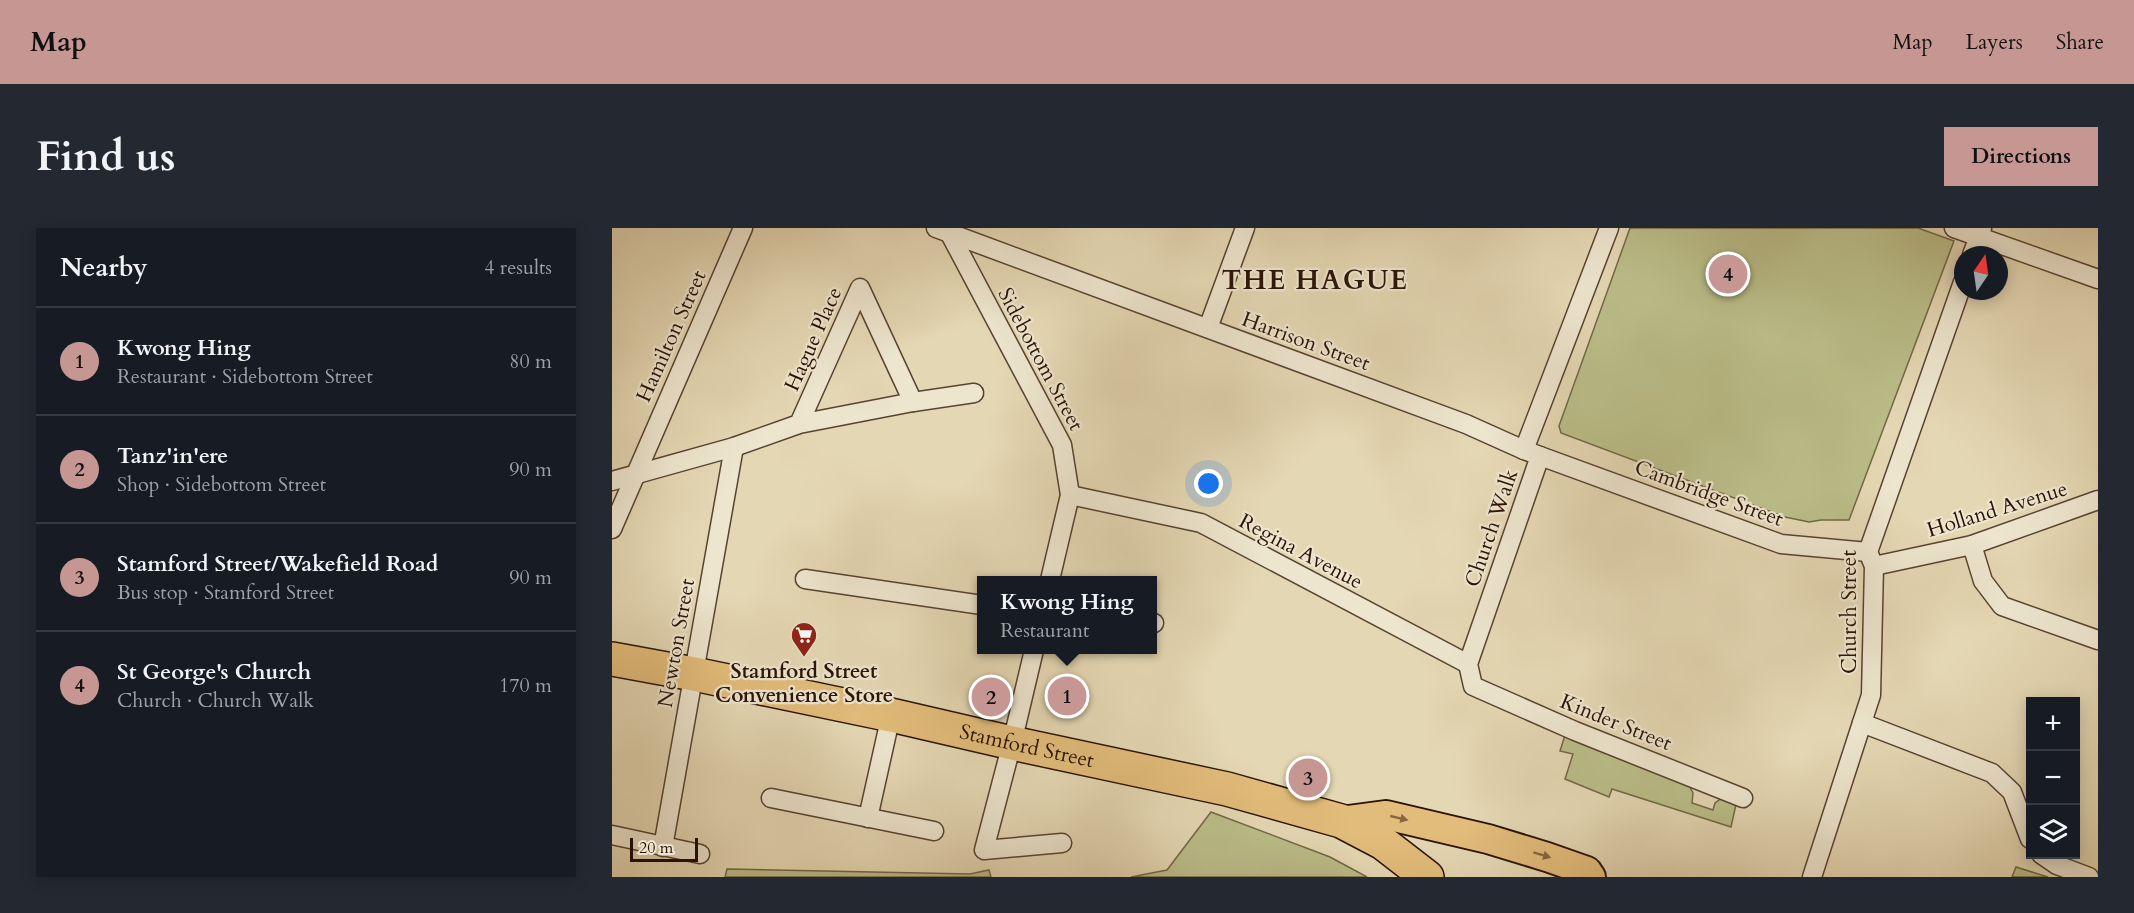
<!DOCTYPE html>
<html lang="en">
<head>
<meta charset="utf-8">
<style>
  :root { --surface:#171b24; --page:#242831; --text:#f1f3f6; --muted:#9ea1a6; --line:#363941; --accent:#c59692 }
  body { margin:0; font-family:Cardo,serif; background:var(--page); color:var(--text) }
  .controls { position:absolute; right:18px; bottom:18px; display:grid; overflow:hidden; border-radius:0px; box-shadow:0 3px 15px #0003 }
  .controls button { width:54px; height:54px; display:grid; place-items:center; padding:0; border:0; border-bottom:2px solid var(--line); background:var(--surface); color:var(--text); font:30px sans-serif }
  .compass { position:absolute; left:1342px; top:18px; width:54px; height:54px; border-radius:50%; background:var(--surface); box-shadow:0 3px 15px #0003; rotate:13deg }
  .scale { position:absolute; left:18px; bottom:15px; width:68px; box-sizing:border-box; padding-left:6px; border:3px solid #2a1205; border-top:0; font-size:16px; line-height:21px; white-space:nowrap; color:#2a1205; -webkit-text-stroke:4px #ede5ce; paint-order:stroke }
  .you { position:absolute; left:597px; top:256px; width:21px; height:21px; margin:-15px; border:4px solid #fff; border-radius:50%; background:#1a73e8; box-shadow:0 0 0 9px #1a73e833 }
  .badge { display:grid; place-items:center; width:39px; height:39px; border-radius:50%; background:var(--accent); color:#111; font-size:20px; font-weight:700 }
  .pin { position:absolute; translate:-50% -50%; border:3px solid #fff; box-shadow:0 2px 6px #0006 }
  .popup { position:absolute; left:365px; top:348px; width:180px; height:78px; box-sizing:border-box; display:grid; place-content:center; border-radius:0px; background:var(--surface); filter:drop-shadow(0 2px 4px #0005); font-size:20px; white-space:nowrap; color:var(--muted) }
  .popup b { font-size:22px; color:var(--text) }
  .popup::after { content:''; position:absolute; left:50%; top:100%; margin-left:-12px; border:12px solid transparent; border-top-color:var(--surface) }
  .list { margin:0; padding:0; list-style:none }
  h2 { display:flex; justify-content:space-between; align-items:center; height:78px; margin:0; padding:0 24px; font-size:26px }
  h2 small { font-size:20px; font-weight:400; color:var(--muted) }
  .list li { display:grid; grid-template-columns:39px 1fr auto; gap:18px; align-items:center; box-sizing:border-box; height:108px; padding:0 24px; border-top:2px solid var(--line) }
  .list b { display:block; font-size:22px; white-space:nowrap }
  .list p { margin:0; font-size:20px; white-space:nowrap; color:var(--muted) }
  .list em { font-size:20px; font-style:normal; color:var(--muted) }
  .icon { flex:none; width:33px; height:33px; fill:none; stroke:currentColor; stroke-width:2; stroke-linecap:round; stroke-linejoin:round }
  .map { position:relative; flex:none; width:1486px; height:649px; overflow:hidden; border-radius:0px }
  header { display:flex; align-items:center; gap:36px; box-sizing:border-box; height:84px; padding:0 30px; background:var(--accent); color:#111 }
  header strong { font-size:28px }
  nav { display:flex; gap:33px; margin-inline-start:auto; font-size:21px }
  .intro { display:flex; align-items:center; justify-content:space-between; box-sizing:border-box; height:144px; padding:0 36px }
  h1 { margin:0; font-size:42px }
  .button { padding:15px 27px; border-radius:0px; background:var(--accent); color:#111; font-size:21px; font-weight:700 }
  main { display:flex; gap:36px; padding:0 36px }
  aside { flex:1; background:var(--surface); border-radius:0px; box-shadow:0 3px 15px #0003 }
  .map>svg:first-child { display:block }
  .green { fill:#babd88; stroke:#726846; stroke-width:1.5 }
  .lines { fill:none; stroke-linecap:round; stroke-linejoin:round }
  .street-casing { stroke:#584330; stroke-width:21 }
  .primary-casing { stroke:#2a1205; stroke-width:32 }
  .highway-casing { stroke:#2a1205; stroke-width:36 }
  .street { stroke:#ede5ce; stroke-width:18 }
  .primary { stroke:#e2bc7a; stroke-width:28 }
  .highway { stroke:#e2bc7a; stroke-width:33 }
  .oneway { fill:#866740 }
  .labels { text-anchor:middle; stroke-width:4.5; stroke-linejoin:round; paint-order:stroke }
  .street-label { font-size:21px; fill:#2a1205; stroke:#ede5ce }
  .poi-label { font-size:21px; font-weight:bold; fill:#2a1205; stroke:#ede5ce }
  .district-label { font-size:27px; font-weight:bold; letter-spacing:1.5px; fill:#2a1205; stroke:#ede5ce }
</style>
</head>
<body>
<header>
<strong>Map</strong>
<nav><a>Map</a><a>Layers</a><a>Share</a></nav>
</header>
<div class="intro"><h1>Find us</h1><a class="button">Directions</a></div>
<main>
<aside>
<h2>Nearby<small>4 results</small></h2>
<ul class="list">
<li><span class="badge">1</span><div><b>Kwong Hing</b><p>Restaurant · Sidebottom Street</p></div><em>80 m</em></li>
<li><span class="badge">2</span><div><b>Tanz'in'ere</b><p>Shop · Sidebottom Street</p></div><em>90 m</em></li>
<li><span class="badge">3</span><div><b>Stamford Street/Wakefield Road</b><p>Bus stop · Stamford Street</p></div><em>90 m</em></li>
<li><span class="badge">4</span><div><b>St George's Church</b><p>Church · Church Walk</p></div><em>170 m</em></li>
</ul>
</aside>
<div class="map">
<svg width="1486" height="649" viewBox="0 0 1486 649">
  <rect width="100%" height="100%" fill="#e4d7b3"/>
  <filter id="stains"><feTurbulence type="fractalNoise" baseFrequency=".00333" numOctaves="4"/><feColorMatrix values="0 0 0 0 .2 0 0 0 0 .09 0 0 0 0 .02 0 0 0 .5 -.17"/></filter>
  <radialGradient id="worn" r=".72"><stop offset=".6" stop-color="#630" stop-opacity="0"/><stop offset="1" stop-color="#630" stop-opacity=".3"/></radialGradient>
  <g class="green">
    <polygon points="1018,0 1306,0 1342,13 1237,292 1209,292 1197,294 1173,289 949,205 947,198"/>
    <polygon points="953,507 1076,556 1081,565 1080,575 1101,582 1103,575 1111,569 1125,572 1119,599 1000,561 997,569 953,551 961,526 948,523"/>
    <polygon points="599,584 718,629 755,649 519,649 555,642"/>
    <polygon points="1404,639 1436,649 1400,649"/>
    <polygon points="115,641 358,646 377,642 379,649 113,649"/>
  </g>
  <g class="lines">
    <g class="street-casing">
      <g id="street">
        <polyline points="324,0 854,196 912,222"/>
        <polyline points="997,0 912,222 928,228 856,436 861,458 963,503 1131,570"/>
        <polyline points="1342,0 1486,51"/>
        <polyline points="338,6 450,217 458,267 438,352"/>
        <polyline points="1360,27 1370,0"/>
        <polyline points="596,100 633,0"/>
        <polyline points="301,174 362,165"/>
        <polyline points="928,228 1169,316 1256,324"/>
        <polyline points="0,253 122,219 187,196 248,60 301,174 187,196"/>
        <polyline points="458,267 589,295 856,436"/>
        <polyline points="0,301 131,0"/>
        <polyline points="1360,317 1371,353 1390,378 1486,412"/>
        <polyline points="1262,338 1360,317 1486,272"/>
        <polyline points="193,351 370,377"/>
        <polyline points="540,395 542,395"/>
        <polyline points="422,422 400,515 372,622 450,615"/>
        <polyline points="1250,495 1380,545 1400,564 1418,611"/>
        <polyline points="159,570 322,603"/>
        <polyline points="256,590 279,487"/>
        <polyline points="0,607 88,626"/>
        <polyline points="51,619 122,219"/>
        <polyline points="1429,626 1445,637 1477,649"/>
        <polyline points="1200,649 1259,467 1262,338 1256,324 1351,54"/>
      </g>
    </g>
    <g class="primary-casing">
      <polyline id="primary" points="729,593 774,587 876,611 935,629 975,643 979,649"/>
    </g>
    <g class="highway-casing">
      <g id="highway">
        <path id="s1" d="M 0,431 L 82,446 L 279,487 L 400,515 L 615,561 L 729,593 L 771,615 L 815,649"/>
      </g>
    </g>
    <use href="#street" class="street"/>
    <use href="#primary" class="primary"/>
    <use href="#highway" class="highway"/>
  </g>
  <defs><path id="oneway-solid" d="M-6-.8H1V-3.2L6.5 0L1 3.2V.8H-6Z" transform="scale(1.5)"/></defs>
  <g class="oneway">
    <use href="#oneway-solid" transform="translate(787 590) rotate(13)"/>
    <use href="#oneway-solid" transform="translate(930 627) rotate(17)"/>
  </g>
  <defs>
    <g id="supermarket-pin" transform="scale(1.35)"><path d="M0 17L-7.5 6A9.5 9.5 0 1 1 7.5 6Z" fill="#8f2418" stroke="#ede5ce"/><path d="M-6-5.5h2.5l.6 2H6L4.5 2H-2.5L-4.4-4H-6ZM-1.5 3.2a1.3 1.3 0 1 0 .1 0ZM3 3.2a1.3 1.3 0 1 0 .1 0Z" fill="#fff"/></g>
  </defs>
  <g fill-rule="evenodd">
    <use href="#supermarket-pin" x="192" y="407"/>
  </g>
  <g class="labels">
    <g class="street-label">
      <text transform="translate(59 108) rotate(-66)" y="7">Hamilton Street</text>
      <text transform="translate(201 111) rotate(-66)" y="7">Hague Place</text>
      <text transform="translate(694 113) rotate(20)" y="7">Harrison Street</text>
      <text transform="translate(429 131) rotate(62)" y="7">Sidebottom Street</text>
      <text transform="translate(1097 265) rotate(20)" y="7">Cambridge Street</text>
      <text transform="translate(1385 281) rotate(-17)" y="7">Holland Avenue</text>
      <text transform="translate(879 300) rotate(-71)" y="7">Church Walk</text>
      <text transform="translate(689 323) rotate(28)" y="7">Regina Avenue</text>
      <text transform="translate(1237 384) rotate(-90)" y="7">Church Street</text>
      <text transform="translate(64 415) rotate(-80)" y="7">Newton Street</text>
      <text transform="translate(1004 494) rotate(22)" y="7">Kinder Street</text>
      <text dy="7" stroke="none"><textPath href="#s1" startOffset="424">Stamford Street</textPath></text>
    </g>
    <g class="poi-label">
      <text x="192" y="450">Stamford Street<tspan x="192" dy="24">Convenience Store</tspan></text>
    </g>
    <g class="district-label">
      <text x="703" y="61">THE HAGUE</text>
    </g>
  </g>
  <rect width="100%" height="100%" filter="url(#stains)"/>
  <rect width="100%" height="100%" fill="url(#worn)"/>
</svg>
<div class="controls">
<button>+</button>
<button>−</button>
<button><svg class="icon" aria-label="layers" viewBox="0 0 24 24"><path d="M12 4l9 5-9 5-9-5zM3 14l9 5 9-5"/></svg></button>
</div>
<svg class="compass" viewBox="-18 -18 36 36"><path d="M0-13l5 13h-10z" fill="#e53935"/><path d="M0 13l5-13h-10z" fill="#9ea1a6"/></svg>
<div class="scale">20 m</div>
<div class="you"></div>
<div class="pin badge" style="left:455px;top:468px">1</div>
<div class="popup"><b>Kwong Hing</b>Restaurant</div>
<div class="pin badge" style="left:379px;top:469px">2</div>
<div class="pin badge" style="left:696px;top:550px">3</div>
<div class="pin badge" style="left:1116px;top:46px">4</div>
</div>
</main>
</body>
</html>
